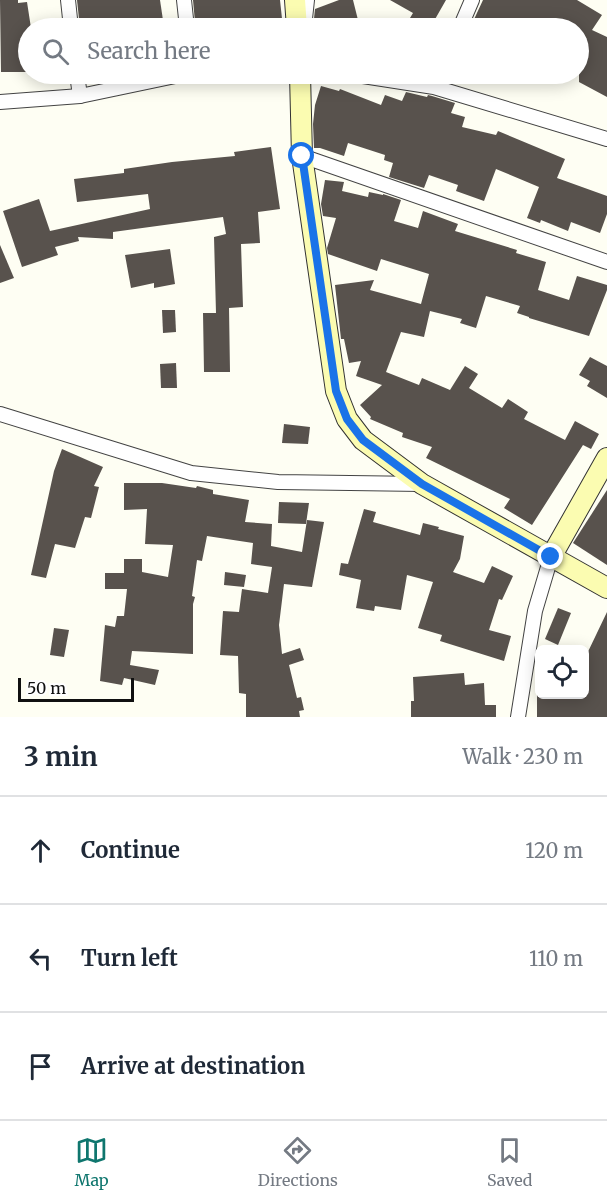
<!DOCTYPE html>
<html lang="en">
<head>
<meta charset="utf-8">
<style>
  :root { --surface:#fff; --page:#f6f6f7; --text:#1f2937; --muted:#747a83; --line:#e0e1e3; --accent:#0f766e }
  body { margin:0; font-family:Merriweather,serif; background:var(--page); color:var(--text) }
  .controls { position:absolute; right:18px; bottom:18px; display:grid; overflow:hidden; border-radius:9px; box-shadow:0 3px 15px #0003 }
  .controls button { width:54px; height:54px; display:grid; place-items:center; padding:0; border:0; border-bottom:2px solid var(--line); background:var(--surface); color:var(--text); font:30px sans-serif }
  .scale { position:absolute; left:18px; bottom:15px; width:116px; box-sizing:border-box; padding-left:6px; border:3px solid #101010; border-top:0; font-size:16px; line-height:21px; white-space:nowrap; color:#101010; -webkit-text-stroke:4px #fff; paint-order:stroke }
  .stop { position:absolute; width:18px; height:18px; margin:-14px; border:4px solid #1a73e8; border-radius:50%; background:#fff }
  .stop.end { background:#1a73e8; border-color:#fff; box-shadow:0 2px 6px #0008 }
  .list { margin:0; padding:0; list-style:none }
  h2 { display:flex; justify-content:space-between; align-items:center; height:78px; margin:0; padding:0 24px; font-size:26px }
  h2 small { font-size:20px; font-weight:400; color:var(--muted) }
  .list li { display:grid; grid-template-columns:39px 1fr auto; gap:18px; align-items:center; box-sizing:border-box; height:108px; padding:0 24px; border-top:2px solid var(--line) }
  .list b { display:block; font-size:22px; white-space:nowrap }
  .list em { font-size:20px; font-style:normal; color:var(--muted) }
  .icon { flex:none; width:33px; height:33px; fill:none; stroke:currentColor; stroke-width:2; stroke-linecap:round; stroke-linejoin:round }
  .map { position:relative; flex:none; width:607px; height:717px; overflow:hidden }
  .search { position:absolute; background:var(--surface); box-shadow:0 3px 15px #0003; left:18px; right:18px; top:18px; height:66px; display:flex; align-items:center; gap:15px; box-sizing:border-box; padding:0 21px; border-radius:33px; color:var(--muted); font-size:22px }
  .sheet { height:402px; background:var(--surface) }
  nav { display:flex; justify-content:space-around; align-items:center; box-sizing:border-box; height:84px; border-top:2px solid var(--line); background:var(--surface); font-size:16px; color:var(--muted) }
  nav a { display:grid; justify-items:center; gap:3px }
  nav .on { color:var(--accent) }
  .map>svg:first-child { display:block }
  .building { fill:#58524d }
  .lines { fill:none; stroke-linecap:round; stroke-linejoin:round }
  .street-casing { stroke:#434343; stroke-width:16 }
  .secondary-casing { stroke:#323232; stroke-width:22 }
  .street { stroke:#fff; stroke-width:14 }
  .secondary { stroke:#fbfcb1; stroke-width:20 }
  .route { stroke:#1a73e8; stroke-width:8 }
</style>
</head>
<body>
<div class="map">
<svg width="607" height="717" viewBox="0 0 607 717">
  <rect width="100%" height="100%" fill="#fefef3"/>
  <g class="building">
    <polygon points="0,0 18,0 18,3 27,2 31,28 28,28 28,36 27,37 27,72 1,72"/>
    <polygon points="77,0 160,0 164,27 80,28"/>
    <polygon points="193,0 280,0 283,28 219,28 218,20 195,22"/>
    <polygon points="339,0 353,0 360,28 313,28 315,9"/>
    <polygon points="390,0 446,0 430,28 416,28 407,23 413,13"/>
    <polygon points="483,0 577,0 602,15 592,30 607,37 607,97 579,82 579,28 470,28"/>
    <polygon points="321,86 339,91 340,89 381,105 385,95 402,101 406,92 427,97 428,95 432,96 455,103 451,113 465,117 462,127 496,135 498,131 565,159 557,178 607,196 607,214 600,233 571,222 568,231 541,220 540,223 527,218 539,187 496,169 484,201 456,191 458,185 429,175 424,188 389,177 393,163 384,160 385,155 348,143 344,156 320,148 314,148 313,124 315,105"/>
    <polygon points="271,147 280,209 258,212 260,243 241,244 243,307 229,308 230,372 204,372 203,313 216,313 214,237 226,234 223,217 113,232 113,239 78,237 79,241 55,247 58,255 22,267 3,211 39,199 50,231 150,209 148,194 77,202 74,179 124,173 124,169 172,162 235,156 234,152"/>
    <polygon points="325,180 344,182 342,191 368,197 369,192 383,195 383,194 401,200 394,221 418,228 423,211 458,224 455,231 517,250 516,253 546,262 538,290 569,300 577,276 607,285 607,290 589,336 529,318 529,317 517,313 520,306 486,296 476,328 460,323 462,319 430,311 424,337 401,332 386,372 419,385 422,378 450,390 465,366 478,374 469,388 502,408 508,399 528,412 524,419 565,440 575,421 599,434 591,449 583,445 532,525 504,508 510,499 426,458 432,447 402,437 403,433 370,419 371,417 360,405 382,385 356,376 361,361 349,363 344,339 341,339 335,285 374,280 370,290 421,304 429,274 381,259 377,271 328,254 327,248 336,218 323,216 321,204"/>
    <polygon points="0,245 14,278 0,283"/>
    <polygon points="170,249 175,284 154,288 154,283 131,288 125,255"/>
    <polygon points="162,310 175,310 176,332 163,333"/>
    <polygon points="590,357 607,366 607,398 587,386 590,381 579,375"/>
    <polygon points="176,363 177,388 161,388 160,364"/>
    <polygon points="284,424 310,427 308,444 282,443"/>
    <polygon points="62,449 103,467 94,486 99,487 91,518 85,517 75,548 55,544 46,578 31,575 54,471"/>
    <polygon points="124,483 162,483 196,488 197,486 213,490 213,494 249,500 245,522 272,524 271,546 302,552 307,520 324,522 312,587 284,584 279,625 282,654 300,648 304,660 289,665 297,698 301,697 304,710 299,711 300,717 246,717 246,694 239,693 238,656 220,655 223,611 239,612 242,589 268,593 272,567 251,564 253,543 207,536 202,561 197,560 192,596 195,597 193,604 193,654 132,651 130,665 159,670 155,685 124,678 122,685 100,681 105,625 115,627 117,616 124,616 127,589 105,589 105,573 124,573 124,559 142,559 142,572 168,577 173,545 145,544 147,509 124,510"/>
    <polygon points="607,490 607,565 573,543"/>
    <polygon points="279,502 309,503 306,524 278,523"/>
    <polygon points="364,509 376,512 373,522 420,535 423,523 439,527 438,529 464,536 460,559 453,572 484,583 492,566 513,576 502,600 499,599 489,630 511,636 504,661 440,641 442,635 418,628 433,582 407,575 401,610 375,606 374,611 356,608 361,580 339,575 341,563 348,564"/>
    <polygon points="225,572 246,575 244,587 224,585"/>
    <polygon points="558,608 571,613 558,645 545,639"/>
    <polygon points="607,612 607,717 537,717 537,694 585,694 585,658"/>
    <polygon points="54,628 69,630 64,657 50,655"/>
    <polygon points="464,673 465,685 484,683 485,705 496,705 496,717 411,717 411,701 414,701 413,677"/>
  </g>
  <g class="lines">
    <g class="street-casing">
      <g id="street">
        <polyline points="68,0 71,28"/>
        <polyline points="184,0 187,28"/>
        <polyline points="304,28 307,0"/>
        <polyline points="460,28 472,0"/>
        <polyline points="77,74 80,96"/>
        <polyline points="350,74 434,87 607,139"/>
        <polyline points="0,102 80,96 185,74"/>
        <polyline points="302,156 607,262"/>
        <polyline points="0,414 191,473 278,482 422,484"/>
        <polyline points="518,717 535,611 551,557"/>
      </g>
    </g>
    <g class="secondary-casing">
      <g id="secondary">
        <polyline points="295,0 297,28"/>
        <polyline points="300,74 302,156 336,391 347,419 363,440 422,484 607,588"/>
        <polyline points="551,557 607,458"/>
      </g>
    </g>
    <use href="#street" class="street"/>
    <use href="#secondary" class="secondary"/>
  </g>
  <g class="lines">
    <polyline class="route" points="302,156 336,391 347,419 363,440 422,484 551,557"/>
  </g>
</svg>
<div class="controls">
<button><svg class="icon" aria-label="locate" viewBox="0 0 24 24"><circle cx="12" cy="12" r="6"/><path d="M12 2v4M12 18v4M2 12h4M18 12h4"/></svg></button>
</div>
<div class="scale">50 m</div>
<div class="stop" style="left:302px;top:156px"></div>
<div class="stop end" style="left:551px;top:557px"></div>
<div class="search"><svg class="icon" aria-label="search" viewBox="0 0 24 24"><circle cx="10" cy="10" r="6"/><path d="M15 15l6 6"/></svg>Search here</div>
</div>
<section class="sheet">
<h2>3 min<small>Walk · 230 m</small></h2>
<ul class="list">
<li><svg class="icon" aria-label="ahead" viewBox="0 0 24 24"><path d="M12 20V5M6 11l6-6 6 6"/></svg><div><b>Continue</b></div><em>120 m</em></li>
<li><svg class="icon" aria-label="left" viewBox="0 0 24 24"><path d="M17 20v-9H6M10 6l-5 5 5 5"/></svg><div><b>Turn left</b></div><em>110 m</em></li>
<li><svg class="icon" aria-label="arrive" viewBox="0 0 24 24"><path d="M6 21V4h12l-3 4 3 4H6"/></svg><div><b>Arrive at destination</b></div></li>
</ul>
</section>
<nav>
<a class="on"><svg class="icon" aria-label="map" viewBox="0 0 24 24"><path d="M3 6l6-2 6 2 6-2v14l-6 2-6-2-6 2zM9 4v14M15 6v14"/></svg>Map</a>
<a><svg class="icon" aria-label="directions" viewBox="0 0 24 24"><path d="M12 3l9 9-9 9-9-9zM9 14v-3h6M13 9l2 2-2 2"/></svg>Directions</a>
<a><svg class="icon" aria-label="saved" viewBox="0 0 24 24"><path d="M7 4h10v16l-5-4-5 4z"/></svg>Saved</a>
</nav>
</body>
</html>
